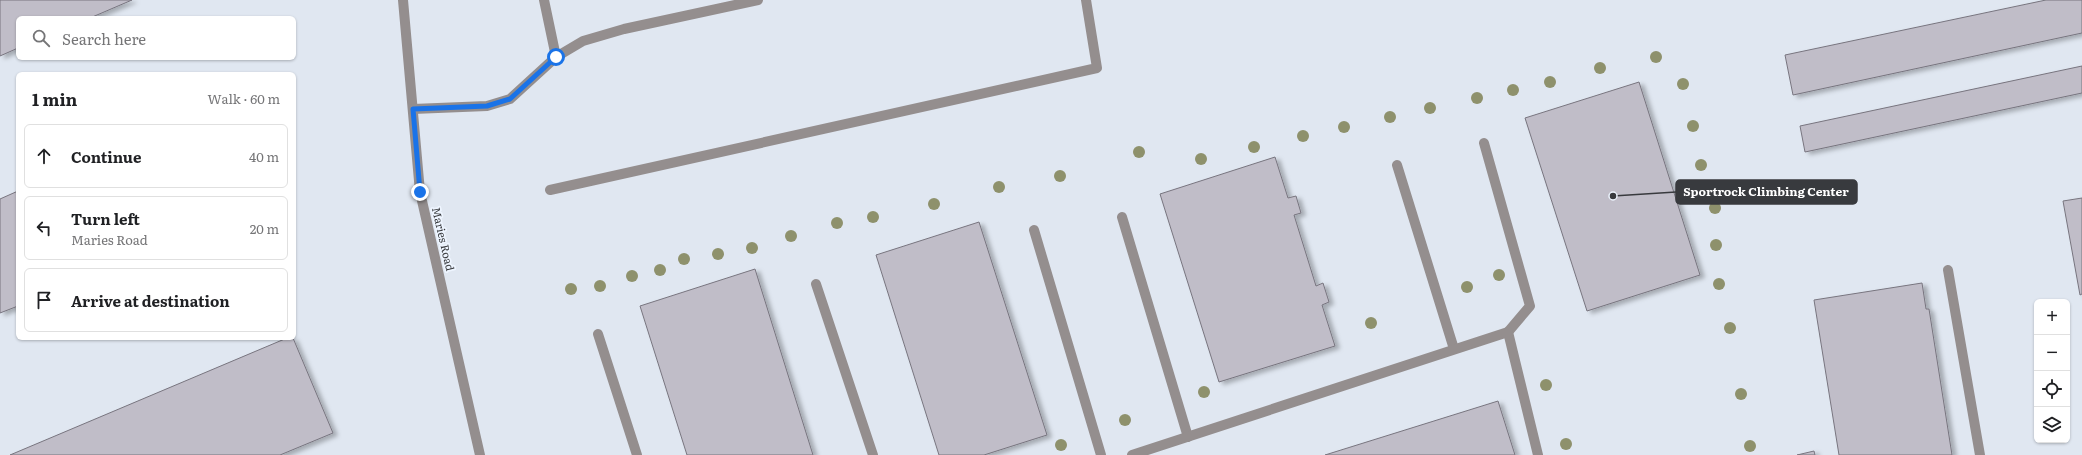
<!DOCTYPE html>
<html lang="en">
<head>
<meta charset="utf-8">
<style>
  :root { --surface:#fff; --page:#f2f2f2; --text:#202124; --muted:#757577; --line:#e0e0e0 }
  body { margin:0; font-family:Literata,serif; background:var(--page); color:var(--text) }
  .controls { position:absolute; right:12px; bottom:12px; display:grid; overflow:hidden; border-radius:6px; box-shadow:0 1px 3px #0004 }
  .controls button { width:36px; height:36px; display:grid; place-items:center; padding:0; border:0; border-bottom:1px solid var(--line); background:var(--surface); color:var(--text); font:20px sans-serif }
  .stop { position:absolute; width:12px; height:12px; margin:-9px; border:3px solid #1a73e8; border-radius:50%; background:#fff }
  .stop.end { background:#1a73e8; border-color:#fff; box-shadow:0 1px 4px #0008 }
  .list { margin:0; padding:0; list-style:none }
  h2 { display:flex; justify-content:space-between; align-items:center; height:52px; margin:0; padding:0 16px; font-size:17px }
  h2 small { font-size:13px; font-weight:400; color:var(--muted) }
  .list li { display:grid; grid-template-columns:26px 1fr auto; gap:12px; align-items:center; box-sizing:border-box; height:64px; margin:0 8px 8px; padding:0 8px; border:1px solid var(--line); border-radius:6px }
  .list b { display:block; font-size:15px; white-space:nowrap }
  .list p { margin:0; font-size:13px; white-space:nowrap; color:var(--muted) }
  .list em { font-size:13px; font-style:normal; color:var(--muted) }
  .icon { flex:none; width:22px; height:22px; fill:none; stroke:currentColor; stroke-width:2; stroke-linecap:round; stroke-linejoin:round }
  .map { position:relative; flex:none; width:2082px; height:455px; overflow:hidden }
  .search { position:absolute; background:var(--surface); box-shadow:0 1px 3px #0004; left:16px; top:16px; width:280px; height:44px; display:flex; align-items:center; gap:10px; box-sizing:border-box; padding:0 14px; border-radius:6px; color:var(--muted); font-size:15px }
  .panel { position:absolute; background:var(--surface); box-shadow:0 1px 3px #0004; left:16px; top:72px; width:280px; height:268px; border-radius:6px }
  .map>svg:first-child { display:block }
  .building { fill:#c0bdc8; stroke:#78757f; filter:url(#shadow) }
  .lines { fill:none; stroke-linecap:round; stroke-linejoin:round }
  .minor { stroke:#948e8e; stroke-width:10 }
  .tree { fill:#8e916c }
  .route { stroke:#1a73e8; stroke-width:5 }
  .labels { text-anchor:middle; stroke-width:3.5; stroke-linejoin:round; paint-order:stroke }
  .street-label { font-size:11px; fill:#383a3e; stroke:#eef5ff }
  .leader { fill:none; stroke:#383a3e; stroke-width:1.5 }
  .callout-dot { fill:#383a3e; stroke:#eef5ff; stroke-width:1.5 }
  .callout { fill:#383a3e; stroke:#383a3e; stroke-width:1.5 }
  .callout-label { font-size:12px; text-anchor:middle; font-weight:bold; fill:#fff }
</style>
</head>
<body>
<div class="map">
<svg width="2082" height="455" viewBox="0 0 2082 455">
  <defs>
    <filter id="shadow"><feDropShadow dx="4.5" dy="2.5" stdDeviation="2" flood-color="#0004"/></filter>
  </defs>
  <rect width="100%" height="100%" fill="#e0e7f1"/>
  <g class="building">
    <polygon points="0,0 132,0 90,18 18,18 18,48 0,56"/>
    <polygon points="2046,0 2082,0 2082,33 1793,95 1785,55"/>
    <polygon points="2082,66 2082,93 1805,152 1800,126"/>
    <polygon points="1639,82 1700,275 1587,311 1525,118"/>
    <polygon points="1275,157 1288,198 1296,196 1301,213 1294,215 1316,286 1323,283 1329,302 1322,305 1335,346 1219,382 1160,194"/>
    <polygon points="18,191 18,306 0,313 0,199"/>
    <polygon points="2082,198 2082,294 2080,295 2063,201"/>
    <polygon points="979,222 1047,435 984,455 939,455 876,255"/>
    <polygon points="755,269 813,455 687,455 640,306"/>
    <polygon points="1922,283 1926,309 1929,309 1952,455 1839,455 1814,300"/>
    <polygon points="287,338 293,338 333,433 280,455 10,455"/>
    <polygon points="1498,401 1515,455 1325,455"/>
    <polygon points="1814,451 1815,455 1797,455"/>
  </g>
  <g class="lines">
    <g class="minor">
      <polyline points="403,0 420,192 480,455"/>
      <polyline points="544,0 556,57"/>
      <polyline points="413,109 487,106 510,99 556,57 583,41 624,29 758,0"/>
      <polyline points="1484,143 1530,306 1508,332"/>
      <polyline points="1397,165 1454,349"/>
      <polyline points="550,190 1097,68 1086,0"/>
      <polyline points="1122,217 1188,437"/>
      <polyline points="1034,230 1101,455"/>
      <polyline points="1948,270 1980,455"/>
      <polyline points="816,284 873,455"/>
      <polyline points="598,334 637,455"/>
      <polyline points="1132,455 1508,332 1538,455"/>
    </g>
  </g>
  <g class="tree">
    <circle cx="1656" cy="57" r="6"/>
    <circle cx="1600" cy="68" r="6"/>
    <circle cx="1550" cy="82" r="6"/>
    <circle cx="1683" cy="84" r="6"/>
    <circle cx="1513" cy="90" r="6"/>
    <circle cx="1477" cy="98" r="6"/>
    <circle cx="1430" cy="108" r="6"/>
    <circle cx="1390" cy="117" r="6"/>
    <circle cx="1693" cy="126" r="6"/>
    <circle cx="1344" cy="127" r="6"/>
    <circle cx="1303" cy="136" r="6"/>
    <circle cx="1254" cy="147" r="6"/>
    <circle cx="1139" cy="152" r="6"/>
    <circle cx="1201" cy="159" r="6"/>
    <circle cx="1701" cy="165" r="6"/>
    <circle cx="1060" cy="176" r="6"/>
    <circle cx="999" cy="187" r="6"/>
    <circle cx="934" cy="204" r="6"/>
    <circle cx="1715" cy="208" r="6"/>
    <circle cx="873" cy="217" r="6"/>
    <circle cx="837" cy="223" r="6"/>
    <circle cx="791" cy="236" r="6"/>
    <circle cx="1716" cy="245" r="6"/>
    <circle cx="752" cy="248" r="6"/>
    <circle cx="718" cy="254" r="6"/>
    <circle cx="684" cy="259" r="6"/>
    <circle cx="660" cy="270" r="6"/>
    <circle cx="1499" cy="275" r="6"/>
    <circle cx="632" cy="276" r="6"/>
    <circle cx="1719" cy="284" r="6"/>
    <circle cx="600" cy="286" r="6"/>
    <circle cx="1467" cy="287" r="6"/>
    <circle cx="571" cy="289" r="6"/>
    <circle cx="1371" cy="323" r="6"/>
    <circle cx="1730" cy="328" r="6"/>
    <circle cx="1546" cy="385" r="6"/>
    <circle cx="1204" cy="392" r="6"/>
    <circle cx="1741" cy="394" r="6"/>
    <circle cx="1125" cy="420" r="6"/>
    <circle cx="1566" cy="444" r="6"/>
    <circle cx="1061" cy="445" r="6"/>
    <circle cx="1750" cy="446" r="6"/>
  </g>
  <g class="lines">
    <polyline class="route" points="420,192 413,109 487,106 510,99 556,57"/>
  </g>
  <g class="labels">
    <g class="street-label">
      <text transform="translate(443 239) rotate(77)" y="4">Maries Road</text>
    </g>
  </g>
  <path class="leader" d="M1613 196L1676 192"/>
  <circle class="callout-dot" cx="1613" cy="196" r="4"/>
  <rect class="callout" x="1676" y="180" width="181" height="24" rx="4"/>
  <g class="callout-label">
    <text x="1766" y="196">Sportrock Climbing Center</text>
  </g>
</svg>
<div class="controls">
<button>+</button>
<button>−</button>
<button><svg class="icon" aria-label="locate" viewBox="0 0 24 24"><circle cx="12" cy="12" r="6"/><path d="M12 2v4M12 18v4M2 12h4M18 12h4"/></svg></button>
<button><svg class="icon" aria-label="layers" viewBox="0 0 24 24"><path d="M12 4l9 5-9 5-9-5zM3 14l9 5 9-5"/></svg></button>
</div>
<div class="stop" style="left:556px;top:57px"></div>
<div class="stop end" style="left:420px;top:192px"></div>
<div class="search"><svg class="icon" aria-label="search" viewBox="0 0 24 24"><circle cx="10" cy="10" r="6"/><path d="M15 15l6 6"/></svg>Search here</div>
<section class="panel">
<h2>1 min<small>Walk · 60 m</small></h2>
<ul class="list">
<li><svg class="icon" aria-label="ahead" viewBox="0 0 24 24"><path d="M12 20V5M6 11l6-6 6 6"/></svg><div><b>Continue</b></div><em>40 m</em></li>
<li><svg class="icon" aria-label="left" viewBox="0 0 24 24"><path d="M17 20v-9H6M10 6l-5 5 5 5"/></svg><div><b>Turn left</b><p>Maries Road</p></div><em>20 m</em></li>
<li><svg class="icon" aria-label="arrive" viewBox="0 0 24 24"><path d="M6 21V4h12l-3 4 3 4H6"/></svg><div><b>Arrive at destination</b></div></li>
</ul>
</section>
</div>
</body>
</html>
